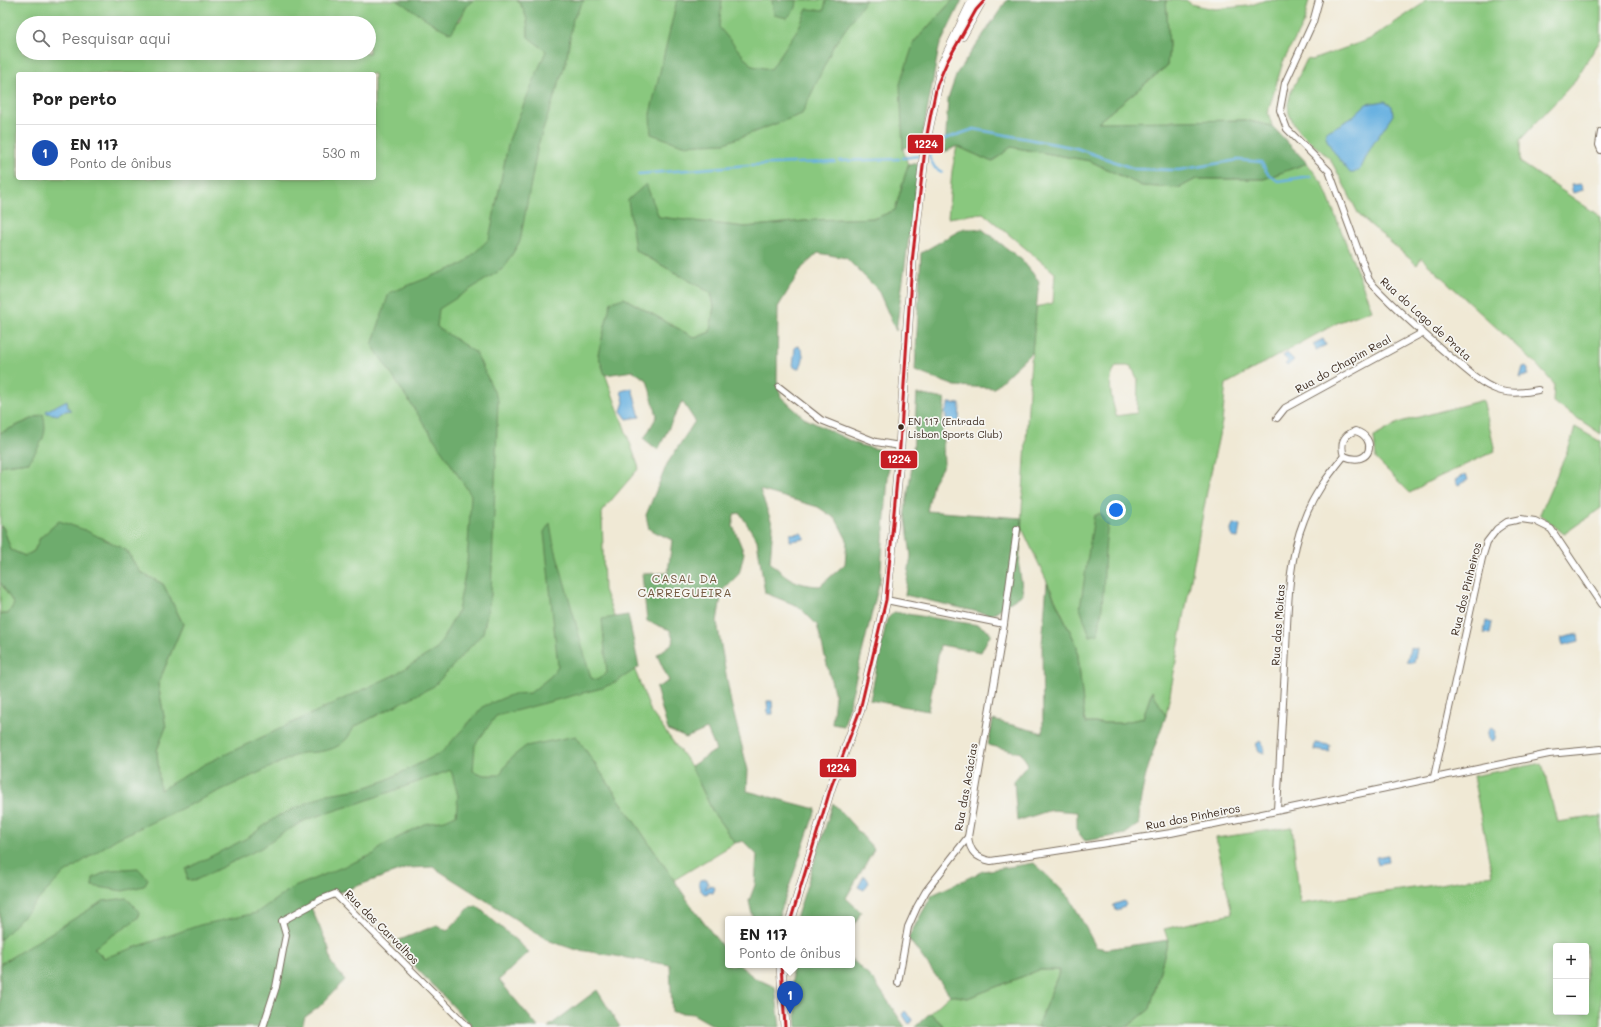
<!DOCTYPE html>
<html lang="pt">
<head>
<meta charset="utf-8">
<style>
  :root { --surface:#fff; --page:#f2f2f2; --text:#222; --muted:#767676; --line:#e0e0e0; --accent:#d1495b }
  body { margin:0; font-family:Mali,sans-serif; background:var(--page); color:var(--text) }
  .controls { position:absolute; right:12px; bottom:12px; display:grid; overflow:hidden; border-radius:4px; box-shadow:0 2px 10px #0003 }
  .controls button { width:36px; height:36px; display:grid; place-items:center; padding:0; border:0; border-bottom:1px solid var(--line); background:var(--surface); color:var(--text); font:20px sans-serif }
  .you { position:absolute; left:1116px; top:510px; width:14px; height:14px; margin:-10px; border:3px solid #fff; border-radius:50%; background:#1a73e8; box-shadow:0 0 0 6px #1a73e833 }
  .badge { display:grid; place-items:center; width:26px; height:26px; border-radius:50%; background:var(--accent); color:#fff; font-size:13px; font-weight:700 }
  .pin { position:absolute; translate:-50% -33px; filter:drop-shadow(0 1px 2px #0008) }
  .pin::after { content:''; position:absolute; top:21px; width:14px; height:12px; background:inherit; clip-path:polygon(0 0,100% 0,50% 100%) }
  .popup { position:absolute; left:725px; top:916px; width:130px; height:52px; box-sizing:border-box; display:grid; place-content:center; border-radius:4px; background:var(--surface); filter:drop-shadow(0 1px 3px #0005); font-size:13px; white-space:nowrap; color:var(--muted) }
  .popup b { font-size:15px; color:var(--text) }
  .popup::after { content:''; position:absolute; left:50%; top:100%; margin-left:-8px; border:8px solid transparent; border-top-color:var(--surface) }
  .list { margin:0; padding:0; list-style:none }
  h2 { display:flex; justify-content:space-between; align-items:center; height:52px; margin:0; padding:0 16px; font-size:17px }
  h2 small { font-size:13px; font-weight:400; color:var(--muted) }
  .list li { display:grid; grid-template-columns:26px 1fr auto; gap:12px; align-items:center; box-sizing:border-box; height:56px; padding:0 16px; border-top:1px solid var(--line) }
  .list b { display:block; font-size:15px; white-space:nowrap }
  .list p { margin:0; font-size:13px; white-space:nowrap; color:var(--muted) }
  .list em { font-size:13px; font-style:normal; color:var(--muted) }
  .icon { flex:none; width:22px; height:22px; fill:none; stroke:currentColor; stroke-width:2; stroke-linecap:round; stroke-linejoin:round }
  .map { position:relative; flex:none; width:1601px; height:1027px; overflow:hidden }
  .search { position:absolute; background:var(--surface); box-shadow:0 2px 10px #0003; left:16px; top:16px; width:360px; height:44px; display:flex; align-items:center; gap:10px; box-sizing:border-box; padding:0 14px; border-radius:22px; color:var(--muted); font-size:15px }
  .panel { position:absolute; background:var(--surface); box-shadow:0 2px 10px #0003; left:16px; top:72px; width:360px; height:108px; border-radius:4px }
  .map>svg:first-child { display:block }
  .green { fill:#89c87e; stroke:#62794e; fill-rule:evenodd }
  .forest { fill:#6eac6d; stroke:#546b46; fill-rule:evenodd }
  .water { fill:#6ab2e1; stroke:#526e80 }
  .lines { fill:none; stroke-linecap:round; stroke-linejoin:round }
  .stream { stroke:#6ab2e1; stroke-width:2.5 }
  .minor-casing { stroke:#7a6d5e; stroke-width:8 }
  .primary-casing { stroke:#7a6d5e; stroke-width:10 }
  .minor { stroke:#fff; stroke-width:6 }
  .primary { stroke:#fff; stroke-width:9 }
  .bus-1-casing { stroke:#f6f6f2; stroke-width:6 }
  .bus-1 { stroke:#c61d23; stroke-width:3 }
  .bus-dot { fill:#3b2a1e; stroke:#f6f6f2; stroke-width:1.5 }
  .labels { text-anchor:middle; stroke-width:3.5; stroke-linejoin:round; paint-order:stroke }
  .bus-label { font-size:10px; fill:#3b2a1e; stroke:#f6f6f2; text-anchor:start }
  .street-label { font-size:11px; fill:#3b2a1e; stroke:#f6f6f2 }
  .neighbourhood-label { font-size:12px; letter-spacing:1px; fill:#745a40; stroke:#f6f6f2 }
  .line-badge { stroke:#f6f6f2; stroke-width:1.5 }
  .badge-label { font-size:11px; text-anchor:middle; font-weight:bold; fill:#fff }
</style>
</head>
<body>
<div class="map">
<svg width="1601" height="1027" viewBox="0 0 1601 1027">
  <rect width="100%" height="100%" fill="#f6f6f2"/>
  <filter id="ink" filterUnits="userSpaceOnUse"><feTurbulence type="fractalNoise" baseFrequency=".025" numOctaves="2"/><feDisplacementMap in="SourceGraphic" scale="8" xChannelSelector="R" yChannelSelector="G"/><feConvolveMatrix kernelMatrix="1 2 1 2 8 2 1 2 1" color-interpolation-filters="sRGB"/></filter>
  <filter id="wash" filterUnits="userSpaceOnUse"><feTurbulence type="fractalNoise" baseFrequency=".012" numOctaves="4" result="noise"/><feDisplacementMap in="SourceGraphic" scale="16" xChannelSelector="R" yChannelSelector="G"/><feGaussianBlur stdDeviation="0.9" result="paint"/><feColorMatrix in="noise" values="0 0 0 0 0 0 0 0 0 0 0 0 0 0 0 0 0 1.4 0 .05"/><feComposite in="paint" operator="in"/></filter>
  <g filter="url(#wash)">
    <rect width="100%" height="100%" fill="#f0e9d5"/>
    <g class="green">
      <path d="M 0,0 L 396,0 L 411,7 L 438,27 L 460,21 L 467,5 L 473,0 L 517,0 C 527,12 528,22 528,37 L 549,0 L 953,0 L 914,42 L 903,149 L 908,165 L 895,210 L 876,218 L 814,220 L 745,227 L 658,217 L 635,250 L 711,293 L 714,305 L 710,332 L 695,338 L 624,298 L 598,354 L 639,468 L 602,511 L 604,590 L 651,712 L 691,766 L 713,812 L 735,843 L 674,880 L 576,736 L 407,868 L 309,903 L 0,1000 L 0,891 L 159,790 L 157,750 L 166,727 L 158,684 L 183,624 L 163,584 L 140,572 L 126,550 L 40,538 L 34,551 L 25,556 L 11,550 L 3,527 L 0,526 L 0,468 L 4,465 L 29,462 L 43,414 L 0,433 ZM 23,23 L 369,23 L 369,53 L 23,53 ZM 18,74 L 374,74 L 374,178 L 18,178 Z"/>
      <polygon points="1166,0 1186,0 1191,4 1214,9 1248,6 1266,0 1309,0 1304,22 1283,62 1268,112 1272,126 1245,120 1097,123 1167,66 1169,45"/>
      <polygon points="1425,0 1601,0 1601,39 1574,82 1520,140 1520,162 1601,217 1601,434 1553,402 1554,384 1537,365 1421,258 1417,265 1359,215 1341,179 1330,159 1301,133 1294,124 1289,114 1288,104 1291,92 1307,59 1312,60 1370,39 1421,5"/>
      <path d="M 957,146 L 992,162 L 1011,147 L 1090,161 L 1142,186 L 1179,188 L 1196,179 L 1264,179 L 1307,163 L 1323,184 L 1372,310 L 1339,322 L 1226,384 L 1222,422 L 1208,486 L 1166,716 L 1152,691 L 1143,718 L 1121,723 L 1085,723 L 1077,646 L 1021,526 L 1030,373 L 1036,307 L 1053,303 L 1055,273 L 983,213 L 948,218 L 952,171 ZM 1116,366 L 1131,366 L 1138,380 L 1137,413 L 1116,416 C 1112,398 1106,383 1116,366 Z"/>
      <polygon points="1483,400 1495,451 1428,482 1410,493 1376,459 1374,437 1400,422"/>
      <polygon points="1575,427 1601,442 1601,508 1564,534 1540,514 1571,442"/>
      <polygon points="0,582 14,604 8,614 0,614"/>
      <path d="M 1542,763 L 1557,822 L 1601,816 L 1601,1027 L 1127,1027 L 1150,1009 L 1168,940 L 1164,929 L 1232,914 L 1216,838 L 1292,827 L 1300,904 L 1428,886 L 1492,875 L 1473,776 ZM 1556,946 L 1586,946 L 1586,1012 L 1556,1012 Z"/>
      <polygon points="1039,970 1060,970 1037,1027 945,1027 930,1013 950,995 968,998"/>
    </g>
    <g class="forest">
      <path d="M 396,0 L 473,0 C 463,8 459,22 451,33 C 431,24 415,10 396,0 Z"/>
      <path d="M 517,0 L 584,0 L 573,19 L 566,62 L 538,145 L 520,241 L 504,268 L 439,309 L 437,327 L 476,353 L 498,400 L 491,595 L 483,633 L 434,686 L 354,727 C 343,751 325,752 301,753 L 116,839 L 62,875 L 0,940 L 0,614 L 8,614 L 14,604 L 0,582 L 0,526 L 3,527 L 11,550 L 25,556 L 34,551 L 40,538 L 59,521 L 85,530 L 126,550 L 140,572 L 163,584 L 183,624 L 158,684 L 166,727 L 157,750 L 160,790 L 205,764 L 394,675 L 437,649 L 458,611 L 467,563 L 471,495 L 372,345 L 389,293 L 463,264 L 489,239 L 509,140 L 546,51 L 528,37 C 528,22 527,12 517,0 Z"/>
      <polygon points="677,0 722,0 719,27 752,66 771,69 799,27 807,9 824,10 826,0 866,0 833,47 802,114 725,143 683,145 651,134 650,114"/>
      <polygon points="772,0 797,0 796,8 787,18 774,15"/>
      <polygon points="953,0 962,0 939,47 922,139 903,149 900,84 914,42"/>
      <polygon points="1007,0 1166,0 1169,45 1167,66 1098,122 1245,120 1272,126 1307,163 1264,179 1196,179 1179,188 1142,186 1090,161 1011,147 992,162 957,146 945,152 948,99 957,73"/>
      <path d="M 919,163 L 896,331 L 878,290 L 846,258 L 818,253 L 802,268 L 778,307 L 777,381 L 781,397 L 804,418 L 859,445 L 890,452 L 880,580 L 844,726 L 832,724 L 835,696 L 817,625 L 798,606 L 765,593 L 757,540 L 740,513 L 734,514 L 733,526 L 744,553 L 739,574 L 722,591 L 717,622 L 731,703 L 748,770 L 747,791 L 816,809 L 778,919 L 753,919 L 749,901 L 755,885 L 757,855 L 743,841 L 735,843 L 713,812 L 691,766 L 716,750 L 707,729 L 686,738 L 668,730 L 656,688 L 669,681 L 657,655 L 674,642 L 670,630 L 647,621 L 642,574 L 668,573 L 672,540 L 649,529 L 646,515 L 667,464 L 695,421 L 682,401 L 658,450 L 644,439 L 657,416 L 647,380 L 633,371 L 605,375 L 598,354 L 611,302 L 624,298 L 695,338 L 710,332 L 714,306 L 711,293 L 635,250 L 628,200 L 646,184 L 659,217 L 745,227 L 814,220 L 876,218 L 895,210 L 908,165 ZM 760,490 L 818,507 L 836,519 L 847,540 L 845,564 L 820,586 C 795,585 787,578 770,562 L 773,526 Z"/>
      <polygon points="962,229 982,229 1022,260 1039,281 1032,352 994,388 955,386 915,371 921,253"/>
      <polygon points="917,394 945,399 942,422 944,464 933,483 927,511 1022,518 1019,566 1023,594 991,615 905,595 911,556 905,512 912,466"/>
      <path d="M 43,414 C 49,436 40,444 29,462 L 4,465 L 0,468 L 0,433 Z"/>
      <path d="M 1100,513 L 1108,524 C 1102,560 1106,597 1098,634 L 1090,636 L 1080,608 L 1094,516 Z"/>
      <polygon points="550,523 553,541 591,678 597,680 607,673 602,619 628,615 639,667 616,682 602,688 496,716 475,745 473,771 484,775 499,775 512,757 526,746 576,736 695,911 728,954 728,965 739,965 755,978 775,987 780,1027 716,1027 693,1014 672,1012 670,965 573,949 550,941 433,867 407,868 309,903 328,946 332,964 345,980 318,1008 305,1017 302,1027 0,1027 0,964 103,901 127,898 139,912 138,918 94,948 104,958 200,925 256,913 292,888 374,854 382,846 424,824 445,820 456,815 458,796 451,770 359,803 308,819 279,835 261,848 194,881 187,879 186,869 249,837 276,817 327,794 360,789 384,781 441,753 484,706 513,694 530,693 551,676 558,666 544,532"/>
      <path d="M 1047,583 L 1077,646 L 1085,723 L 1121,723 L 1143,718 L 1152,691 L 1166,716 C 1154,747 1138,791 1139,824 L 1125,834 L 1085,841 L 1077,831 L 1077,812 L 1051,810 L 1017,821 L 1014,781 L 1028,764 L 1021,753 L 988,745 L 993,720 L 1043,733 L 1042,644 Z"/>
      <polygon points="894,612 979,625 991,633 981,652 940,645 928,711 870,700 887,619"/>
      <polygon points="833,803 874,849 846,898 861,912 852,930 852,919 796,919"/>
      <polygon points="1034,863 1070,898 1096,947 1106,949 1168,940 1150,1009 1127,1027 1037,1027 1060,970 1039,970 968,998 950,995 908,938 932,895 983,871"/>
      <polygon points="138,868 148,879 144,886 123,891 92,886 93,878 110,870"/>
      <polygon points="477,906 529,952 499,980 538,1027 473,1027 392,943 437,925 447,931 470,907"/>
      <polygon points="852,959 875,982 905,1027 797,1027 791,965 852,965"/>
      <polygon points="597,990 620,1027 548,1027"/>
      <polygon points="930,1013 945,1027 915,1027"/>
    </g>
    <g class="water">
      <path d="M 1385,101 L 1392,106 L 1393,115 L 1371,147 L 1361,168 L 1354,173 L 1350,173 C 1344,165 1323,141 1326,132 L 1350,119 L 1366,104 Z"/>
      <polygon points="1582,184 1583,190 1573,193 1571,185"/>
      <polygon points="1323,339 1326,345 1316,350 1313,344"/>
      <path d="M 798,346 C 805,352 804,360 800,367 L 797,369 L 793,366 L 795,347 Z"/>
      <polygon points="1287,353 1294,360 1287,366 1285,364 1288,361 1283,356"/>
      <polygon points="1526,366 1528,368 1528,375 1520,378 1523,367"/>
      <polygon points="632,388 640,417 627,419 621,411 624,402 621,391"/>
      <polygon points="67,400 68,408 71,410 61,412 58,415 47,413 46,411"/>
      <polygon points="949,403 960,404 959,423 947,422 945,413"/>
      <polygon points="1466,474 1468,480 1458,485 1455,480"/>
      <polygon points="1233,524 1240,525 1238,538 1232,537 1231,530"/>
      <polygon points="801,533 804,536 804,539 790,541 790,534"/>
      <polygon points="1486,621 1492,623 1490,634 1484,633"/>
      <polygon points="1578,634 1579,641 1563,645 1561,638"/>
      <polygon points="1410,648 1417,649 1414,663 1407,662"/>
      <polygon points="767,701 772,701 773,714 768,714"/>
      <polygon points="1491,728 1495,731 1495,739 1493,741 1488,738 1488,731"/>
      <polygon points="1260,741 1264,747 1264,753 1259,751 1256,744"/>
      <polygon points="1315,743 1330,745 1329,752 1314,750"/>
      <polygon points="1388,855 1389,862 1377,864 1376,857"/>
      <polygon points="864,876 866,877 869,882 864,890 858,887"/>
      <path d="M 707,879 L 708,884 L 705,889 L 711,885 L 715,888 L 713,893 L 708,892 L 708,893 L 705,894 C 700,891 697,885 700,880 Z"/>
      <polygon points="1124,901 1126,905 1118,911 1116,910 1113,905"/>
      <polygon points="905,1011 913,1019 909,1024 902,1014"/>
    </g>
    <g class="lines">
      <g class="stream">
        <polyline points="903,158 918,156"/>
        <polyline points="839,161 899,159"/>
        <polyline points="797,163 835,162"/>
        <polyline points="752,165 794,163"/>
        <polyline points="942,172 935,168 929,157 934,146 945,139 974,129 1076,148 1135,169 1179,170 1238,160 1261,162 1268,174 1278,181 1310,176"/>
        <polyline points="638,174 749,165"/>
      </g>
    </g>
  </g>
  <g filter="url(#ink)">
    <g class="lines">
      <g class="minor-casing">
        <g id="minor">
          <path d="M 1319,0 L 1313,22 L 1285,83 L 1280,110 L 1287,129 L 1329,171 L 1369,280 L 1374,286 C 1399,312 1426,336 1453,359 C 1466,369 1478,382 1493,388 C 1507,395 1524,393 1538,390"/>
          <polyline points="1601,132 1599,145 1601,150"/>
          <polyline points="779,387 821,420 876,442 900,446"/>
          <polyline points="1277,418 1285,408 1296,402 1422,333"/>
          <path d="M 1355,431 C 1378,437 1372,468 1344,456 C 1340,444 1343,435 1355,431 Z"/>
          <polyline points="886,600 1004,624 968,837 926,891 917,907 908,927 898,983"/>
          <polyline points="1004,624 1017,529"/>
          <polyline points="1434,777 1482,558 1487,542 1497,529 1507,522 1521,519 1535,521 1551,529 1601,604"/>
          <path d="M 1277,810 C 1280,756 1283,702 1286,649 C 1288,606 1288,560 1304,520 C 1313,495 1328,476 1344,456"/>
          <path d="M 968,837 C 970,852 976,858 991,861 L 1171,833 L 1549,754 L 1601,749"/>
          <polyline points="263,1027 276,987 283,950 286,935 282,921 322,899 335,894 468,1027"/>
        </g>
      </g>
      <g class="primary-casing">
        <g id="primary">
          <polyline points="962,36 982,0"/>
          <polyline points="791,919 831,787 860,710 886,600 891,557 900,446 912,262 926,140 942,65 973,0"/>
          <polyline points="781,965 785,1027"/>
        </g>
      </g>
      <use href="#minor" class="minor"/>
      <use href="#primary" class="primary"/>
      <g class="bus-1-casing">
        <g id="bus-1">
          <polyline points="791,919 831,787 860,710 886,600 900,446 912,262 926,140 931,113 937,85 947,62 976,10 985,0"/>
          <polyline points="781,965 785,1027"/>
        </g>
      </g>
      <use href="#bus-1" class="bus-1"/>
    </g>
  </g>
  <circle class="bus-dot" cx="901" cy="427" r="3.5"/>
  <g class="labels">
    <g class="bus-label">
      <text x="908" y="425">EN 117 (Entrada<tspan x="908" dy="13">Lisbon Sports Club)</tspan></text>
    </g>
    <g class="street-label">
      <text transform="translate(1426 319) rotate(42)" y="4">Rua do Lago de Prata</text>
      <text transform="translate(1343 364) rotate(-29)" y="4">Rua do Chapim Real</text>
      <text transform="translate(1466 589) rotate(-76)" y="4">Rua dos Pinheiros</text>
      <text transform="translate(1278 625) rotate(-86)" y="4">Rua das Moitas</text>
      <text transform="translate(966 787) rotate(-80)" y="4">Rua das Acácias</text>
      <text transform="translate(1193 817) rotate(-11)" y="4">Rua dos Pinheiros</text>
      <text transform="translate(382 927) rotate(45)" y="4">Rua dos Carvalhos</text>
    </g>
    <g class="neighbourhood-label">
      <text x="685" y="583">CASAL DA<tspan x="685" dy="14">CARREGUEIRA</tspan></text>
    </g>
  </g>
  <g class="line-badge">
    <rect x="907" y="134" width="37" height="20" rx="4" fill="#c61d23"/>
    <rect x="880" y="450" width="38" height="19" rx="4" fill="#c61d23"/>
    <rect x="819" y="758" width="38" height="20" rx="4" fill="#c61d23"/>
  </g>
  <g class="badge-label">
    <text x="926" y="148">1224</text>
    <text x="899" y="463">1224</text>
    <text x="838" y="772">1224</text>
  </g>
</svg>
<div class="controls">
<button>+</button>
<button>−</button>
</div>
<div class="you"></div>
<div class="pin badge" style="left:790px;top:1014px;background:#1a4fb4">1</div>
<div class="popup"><b>EN 117</b>Ponto de ônibus</div>
<div class="search"><svg class="icon" aria-label="search" viewBox="0 0 24 24"><circle cx="10" cy="10" r="6"/><path d="M15 15l6 6"/></svg>Pesquisar aqui</div>
<section class="panel">
<h2>Por perto<small></small></h2>
<ul class="list">
<li><span class="badge" style="background:#1a4fb4">1</span><div><b>EN 117</b><p>Ponto de ônibus</p></div><em>530 m</em></li>
</ul>
</section>
</div>
</body>
</html>
